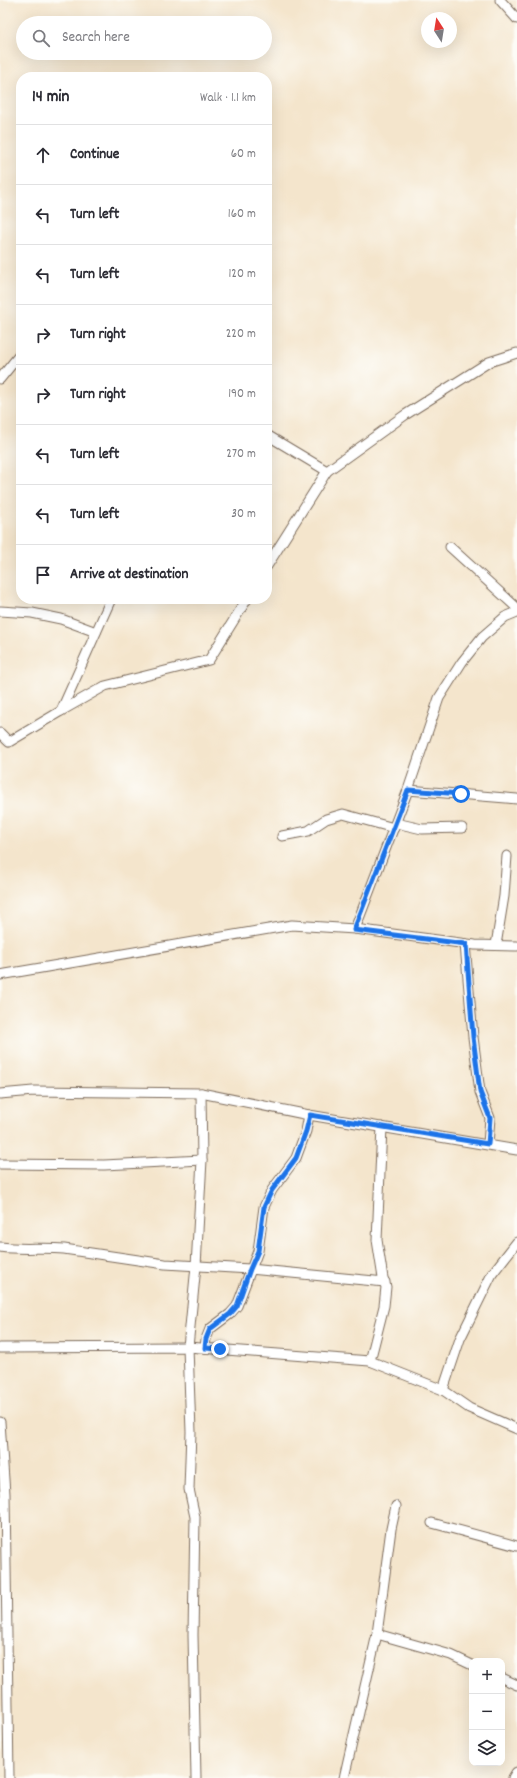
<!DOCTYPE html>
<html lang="en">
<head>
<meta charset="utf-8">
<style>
  :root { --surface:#fff; --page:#f7f7f7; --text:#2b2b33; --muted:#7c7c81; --line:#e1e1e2 }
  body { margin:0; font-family:Dekko,sans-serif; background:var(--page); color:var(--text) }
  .controls { position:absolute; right:12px; bottom:12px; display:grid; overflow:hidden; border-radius:8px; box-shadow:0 4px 16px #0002 }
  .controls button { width:36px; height:36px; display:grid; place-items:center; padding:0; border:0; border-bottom:1px solid var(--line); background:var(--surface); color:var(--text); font:20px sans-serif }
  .compass { position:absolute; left:421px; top:12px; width:36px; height:36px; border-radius:50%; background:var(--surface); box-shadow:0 4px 16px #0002; rotate:348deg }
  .stop { position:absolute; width:12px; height:12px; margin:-9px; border:3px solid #1a73e8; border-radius:50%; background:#fff }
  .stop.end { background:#1a73e8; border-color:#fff; box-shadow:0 1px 4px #0008 }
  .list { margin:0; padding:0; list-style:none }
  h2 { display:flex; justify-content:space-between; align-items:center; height:52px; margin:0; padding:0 16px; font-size:17px }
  h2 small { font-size:13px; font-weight:400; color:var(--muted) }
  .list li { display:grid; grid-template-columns:26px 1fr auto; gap:12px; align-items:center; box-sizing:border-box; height:60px; padding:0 16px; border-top:1px solid var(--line) }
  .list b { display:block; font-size:15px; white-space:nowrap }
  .list em { font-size:13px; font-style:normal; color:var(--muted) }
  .icon { flex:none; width:22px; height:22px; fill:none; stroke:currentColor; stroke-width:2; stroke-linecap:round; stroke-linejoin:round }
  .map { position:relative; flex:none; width:517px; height:1778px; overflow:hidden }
  .search { position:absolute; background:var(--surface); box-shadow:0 4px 16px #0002; left:16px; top:16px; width:256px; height:44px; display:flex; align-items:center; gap:10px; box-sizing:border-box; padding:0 14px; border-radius:22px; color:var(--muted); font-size:15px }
  .panel { position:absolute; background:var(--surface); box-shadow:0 4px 16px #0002; left:16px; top:72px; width:256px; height:532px; border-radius:16px }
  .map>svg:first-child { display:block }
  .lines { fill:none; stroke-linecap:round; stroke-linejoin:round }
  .minor-casing { stroke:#7c6b5b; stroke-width:11 }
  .major-casing { stroke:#7c6b5b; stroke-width:13 }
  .minor { stroke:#fff; stroke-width:9 }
  .major { stroke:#fff; stroke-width:11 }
  .route { stroke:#1a73e8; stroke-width:5 }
</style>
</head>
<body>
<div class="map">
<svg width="517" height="1778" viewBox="0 0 517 1778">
  <rect width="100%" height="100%" fill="#fdfcf7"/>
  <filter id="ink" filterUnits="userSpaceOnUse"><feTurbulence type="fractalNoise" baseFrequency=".025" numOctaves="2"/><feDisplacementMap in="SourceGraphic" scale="8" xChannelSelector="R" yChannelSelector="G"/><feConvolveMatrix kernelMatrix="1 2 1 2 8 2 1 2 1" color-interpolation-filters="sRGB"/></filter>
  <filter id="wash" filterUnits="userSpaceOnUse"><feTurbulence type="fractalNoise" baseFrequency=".012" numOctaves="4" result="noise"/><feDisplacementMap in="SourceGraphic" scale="16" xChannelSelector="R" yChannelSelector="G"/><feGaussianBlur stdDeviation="0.9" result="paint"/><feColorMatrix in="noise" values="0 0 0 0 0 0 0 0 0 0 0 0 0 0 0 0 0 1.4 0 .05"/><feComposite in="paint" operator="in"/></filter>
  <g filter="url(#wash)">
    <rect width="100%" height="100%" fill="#f4e5cc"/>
  </g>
  <g filter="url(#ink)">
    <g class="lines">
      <g class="minor-casing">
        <g id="minor">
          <polyline points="500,0 517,19"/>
          <polyline points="0,379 21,353"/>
          <polyline points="267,435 327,471 405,415 489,362 517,353"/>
          <polyline points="450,547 517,608"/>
          <polyline points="267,566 327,471"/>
          <polyline points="0,611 32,613 61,619 96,632"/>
          <polyline points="61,711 105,686 209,660 247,599"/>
          <polyline points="0,733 9,742 61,711 111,599"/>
          <polyline points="408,790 517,799"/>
          <polyline points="396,823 422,829 462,828"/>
          <polyline points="282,836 308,831 326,819 343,814 394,828"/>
          <polyline points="355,929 408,790 439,698 462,662 482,637 505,617 517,612"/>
          <polyline points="465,944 473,1037 480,1092 490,1118 488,1144"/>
          <polyline points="496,945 504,896 507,856"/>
          <polyline points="0,975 292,925 355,929 475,945 517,946"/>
          <polyline points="0,1094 33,1091 201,1093 309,1115 517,1150"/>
          <polyline points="0,1164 104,1165 202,1160"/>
          <path d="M 0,1247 C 21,1250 42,1247 64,1249 L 165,1264 L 250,1269 L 385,1282"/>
          <polyline points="0,1348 188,1347 370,1361 443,1390 469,1408 517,1429"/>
          <polyline points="205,1348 206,1339 210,1329 230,1314 237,1306 258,1251 264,1207 272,1190 296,1158 306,1131 309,1115"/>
          <polyline points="370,1361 384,1306 386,1287 383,1278 377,1240 382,1127"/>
          <polyline points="443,1390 460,1339 492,1274 517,1242"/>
          <polyline points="0,1422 5,1494 9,1778"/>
          <polyline points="432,1523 517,1546"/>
          <polyline points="377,1634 451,1655 472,1665"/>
          <polyline points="502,1678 517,1685"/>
          <polyline points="196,1778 193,1635 195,1517 189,1489 191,1432 188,1347 196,1266 202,1160 201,1093"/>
          <polyline points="344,1778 377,1634 391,1529 396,1506"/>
        </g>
      </g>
      <g class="major-casing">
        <polyline id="major" points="514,1778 517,1773"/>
      </g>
      <use href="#minor" class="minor"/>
      <use href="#major" class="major"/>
    </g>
  </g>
  <g class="lines" filter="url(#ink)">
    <polyline class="route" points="220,1349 205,1348 206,1339 210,1329 230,1314 237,1306 250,1269 258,1251 264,1207 272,1190 296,1158 306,1131 310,1115 488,1144 490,1118 480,1092 473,1037 466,944 354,930 408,790 461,794"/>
  </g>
</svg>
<div class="controls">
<button>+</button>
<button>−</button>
<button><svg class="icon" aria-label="layers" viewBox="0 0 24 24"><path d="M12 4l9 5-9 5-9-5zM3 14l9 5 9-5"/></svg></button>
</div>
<svg class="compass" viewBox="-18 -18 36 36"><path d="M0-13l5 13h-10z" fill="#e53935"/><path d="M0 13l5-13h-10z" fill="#7c7c81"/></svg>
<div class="stop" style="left:461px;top:794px"></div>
<div class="stop end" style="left:220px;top:1349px"></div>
<div class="search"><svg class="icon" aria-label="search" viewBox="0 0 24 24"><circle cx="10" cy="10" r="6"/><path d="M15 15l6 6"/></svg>Search here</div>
<section class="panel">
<h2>14 min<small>Walk · 1.1 km</small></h2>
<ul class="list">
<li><svg class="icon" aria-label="ahead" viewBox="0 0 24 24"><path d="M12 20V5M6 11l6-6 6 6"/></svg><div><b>Continue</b></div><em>60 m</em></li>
<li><svg class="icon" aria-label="left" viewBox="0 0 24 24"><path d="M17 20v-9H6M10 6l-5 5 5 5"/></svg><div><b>Turn left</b></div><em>160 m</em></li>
<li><svg class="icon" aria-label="left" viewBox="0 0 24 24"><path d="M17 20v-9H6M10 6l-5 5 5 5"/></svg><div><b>Turn left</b></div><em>120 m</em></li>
<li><svg class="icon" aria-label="right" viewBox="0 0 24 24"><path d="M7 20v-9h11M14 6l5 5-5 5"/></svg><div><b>Turn right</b></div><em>220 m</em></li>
<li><svg class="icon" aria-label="right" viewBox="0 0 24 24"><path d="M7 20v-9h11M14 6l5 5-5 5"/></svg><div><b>Turn right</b></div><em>190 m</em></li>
<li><svg class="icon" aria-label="left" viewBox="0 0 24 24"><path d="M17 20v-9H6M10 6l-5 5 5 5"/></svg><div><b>Turn left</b></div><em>270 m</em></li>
<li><svg class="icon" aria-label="left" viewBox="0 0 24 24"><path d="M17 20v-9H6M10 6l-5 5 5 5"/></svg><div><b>Turn left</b></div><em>30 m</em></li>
<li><svg class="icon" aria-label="arrive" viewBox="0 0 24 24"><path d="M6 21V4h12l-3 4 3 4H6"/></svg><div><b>Arrive at destination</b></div></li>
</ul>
</section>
</div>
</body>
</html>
